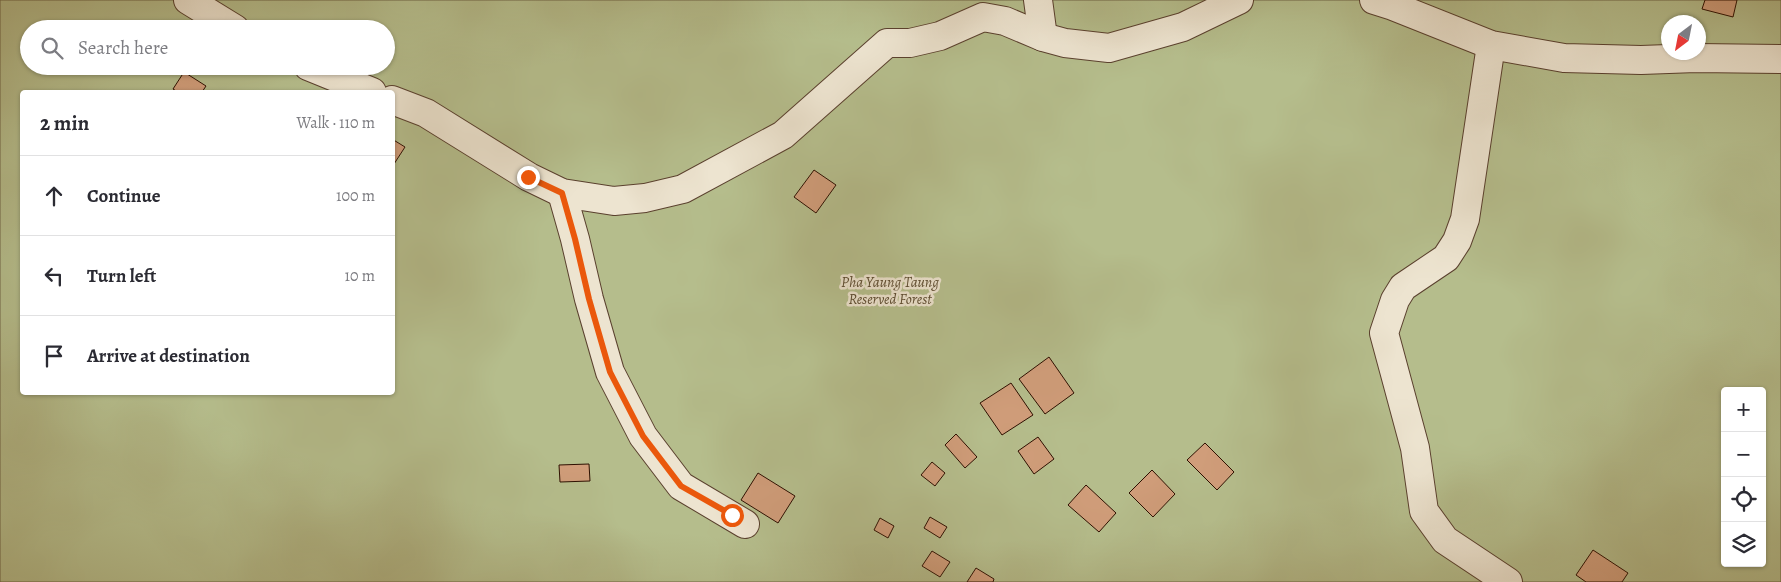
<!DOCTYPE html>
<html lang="en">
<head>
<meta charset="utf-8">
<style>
  :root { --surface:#fff; --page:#f2f2f3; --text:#2b2b33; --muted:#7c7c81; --line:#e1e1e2 }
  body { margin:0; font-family:Alegreya,serif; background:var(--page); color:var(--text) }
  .controls { position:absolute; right:15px; bottom:15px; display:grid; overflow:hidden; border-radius:5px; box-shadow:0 1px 4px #0004 }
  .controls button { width:45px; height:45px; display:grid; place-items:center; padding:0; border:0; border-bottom:1px solid var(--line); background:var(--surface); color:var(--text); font:25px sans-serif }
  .compass { position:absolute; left:1661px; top:15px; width:45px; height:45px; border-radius:50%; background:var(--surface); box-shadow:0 1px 4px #0004; rotate:212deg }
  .stop { position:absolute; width:15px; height:15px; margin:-11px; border:4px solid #ea580c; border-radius:50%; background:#fff }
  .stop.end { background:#ea580c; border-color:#fff; box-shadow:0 1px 5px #0008 }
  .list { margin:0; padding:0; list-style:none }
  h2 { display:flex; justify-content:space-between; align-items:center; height:65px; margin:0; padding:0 20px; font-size:21px }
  h2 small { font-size:16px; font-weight:400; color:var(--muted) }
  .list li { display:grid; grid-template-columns:32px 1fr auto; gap:15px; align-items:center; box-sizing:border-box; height:80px; padding:0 20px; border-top:1px solid var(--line) }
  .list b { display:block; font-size:19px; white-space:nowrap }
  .list em { font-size:16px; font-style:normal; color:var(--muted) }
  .icon { flex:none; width:28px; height:28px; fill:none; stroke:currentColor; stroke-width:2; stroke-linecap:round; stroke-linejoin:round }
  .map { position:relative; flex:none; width:1781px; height:582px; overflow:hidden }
  .search { position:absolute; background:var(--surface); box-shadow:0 1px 4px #0004; left:20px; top:20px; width:375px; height:55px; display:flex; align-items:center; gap:12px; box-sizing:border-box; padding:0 18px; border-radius:28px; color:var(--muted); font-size:19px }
  .panel { position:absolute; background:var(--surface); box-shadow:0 1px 4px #0004; left:20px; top:90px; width:375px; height:305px; border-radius:5px }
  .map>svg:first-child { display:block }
  .green { fill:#b5bd8c; stroke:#716646; fill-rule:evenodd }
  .building { fill:#d09d7a; stroke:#2d0f00 }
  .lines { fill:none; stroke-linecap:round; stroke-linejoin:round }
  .minor-casing { stroke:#5a402e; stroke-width:30 }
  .minor { stroke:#ede4d0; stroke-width:28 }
  .route { stroke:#ea580c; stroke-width:6 }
  .labels { text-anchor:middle; stroke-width:5; stroke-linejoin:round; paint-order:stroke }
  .park-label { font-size:15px; font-style:italic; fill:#5d4c31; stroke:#ede4d0 }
</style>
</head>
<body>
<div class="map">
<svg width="1781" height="582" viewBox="0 0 1781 582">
  <rect width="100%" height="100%" fill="#e3d5b6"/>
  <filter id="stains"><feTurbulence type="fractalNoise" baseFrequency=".004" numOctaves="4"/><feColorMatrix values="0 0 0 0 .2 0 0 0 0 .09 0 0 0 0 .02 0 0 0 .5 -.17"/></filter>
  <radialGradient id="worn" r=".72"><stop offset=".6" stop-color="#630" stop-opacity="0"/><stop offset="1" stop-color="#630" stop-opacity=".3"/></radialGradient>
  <path class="green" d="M 0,0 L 1781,0 L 1781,582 L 0,582 ZM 1668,22 L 1698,22 L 1698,52 L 1668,52 ZM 29,29 L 386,29 L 386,66 L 29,66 ZM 22,92 L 392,92 L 392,392 L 22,392 ZM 1725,391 L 1762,391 L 1762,563 L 1725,563 Z"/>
  <g class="building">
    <polygon points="1705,0 1737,0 1733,17 1702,9"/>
    <polygon points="184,72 206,86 202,92 178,92 173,89"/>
    <polygon points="392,139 405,147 394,164 392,163"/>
    <polygon points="814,170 836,185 816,213 794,197"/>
    <polygon points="1049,357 1074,393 1045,414 1019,379"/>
    <polygon points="1011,383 1033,415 1002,435 980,403"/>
    <polygon points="956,434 977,457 965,468 945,445"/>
    <polygon points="1038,437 1054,459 1034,474 1018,451"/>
    <polygon points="1205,443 1234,472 1217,490 1187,460"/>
    <polygon points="932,462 945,473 935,486 921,475"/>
    <polygon points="589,464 590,481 560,482 559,465"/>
    <polygon points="1152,470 1175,494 1153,517 1129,493"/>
    <polygon points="758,473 795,496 778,523 741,500"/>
    <polygon points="1086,485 1116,513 1099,532 1068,505"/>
    <polygon points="930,517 947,527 940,538 924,528"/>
    <polygon points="880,518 894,526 888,538 874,530"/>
    <polygon points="1593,550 1628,573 1622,582 1586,582 1576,575"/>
    <polygon points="932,551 950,562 940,577 922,566"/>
    <polygon points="976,568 994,579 993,582 967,582"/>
  </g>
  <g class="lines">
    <g class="minor-casing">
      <g id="minor">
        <polyline points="188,0 235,29"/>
        <polyline points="1038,0 1043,37"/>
        <polyline points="1374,0 1393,6 1491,45 1564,58 1641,60 1696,58 1781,59"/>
        <polyline points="1491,45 1465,219 1457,241 1446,258 1403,287 1395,300 1384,333 1415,448 1424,511 1445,540 1508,582"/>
        <polyline points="308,66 372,92"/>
        <polyline points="392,100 426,113 529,177 562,193 614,201 645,198 683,189 783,135 887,43 910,43 940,36 983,17 1005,21 1043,37 1065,43 1109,48 1183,27 1239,0"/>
        <polyline points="562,193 575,239 589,299 610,372 643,436 681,486 745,524"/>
      </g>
    </g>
    <use href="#minor" class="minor"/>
  </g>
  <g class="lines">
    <polyline class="route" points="528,177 562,193 575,239 589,299 610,372 643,436 681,486 732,515"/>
  </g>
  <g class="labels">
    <g class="park-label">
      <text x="890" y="287">Pha Yaung Taung<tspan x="890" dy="17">Reserved Forest</tspan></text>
    </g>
  </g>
  <rect width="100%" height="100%" filter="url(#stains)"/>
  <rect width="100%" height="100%" fill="url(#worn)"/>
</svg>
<div class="controls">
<button>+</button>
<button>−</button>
<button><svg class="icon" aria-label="locate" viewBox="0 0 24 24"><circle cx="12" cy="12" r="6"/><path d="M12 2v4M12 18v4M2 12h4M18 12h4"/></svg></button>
<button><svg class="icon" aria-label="layers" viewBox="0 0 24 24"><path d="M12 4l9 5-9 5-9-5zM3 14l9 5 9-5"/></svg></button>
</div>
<svg class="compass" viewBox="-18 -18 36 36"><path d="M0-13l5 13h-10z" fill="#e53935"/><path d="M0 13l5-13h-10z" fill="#7c7c81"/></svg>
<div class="stop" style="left:732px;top:515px"></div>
<div class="stop end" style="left:528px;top:177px"></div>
<div class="search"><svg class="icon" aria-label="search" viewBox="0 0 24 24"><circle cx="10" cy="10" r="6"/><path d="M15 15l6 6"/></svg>Search here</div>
<section class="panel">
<h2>2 min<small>Walk · 110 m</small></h2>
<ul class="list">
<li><svg class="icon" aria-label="ahead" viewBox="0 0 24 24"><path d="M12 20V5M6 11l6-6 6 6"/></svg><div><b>Continue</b></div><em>100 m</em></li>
<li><svg class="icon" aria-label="left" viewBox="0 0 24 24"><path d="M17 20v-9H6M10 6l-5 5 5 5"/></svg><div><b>Turn left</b></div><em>10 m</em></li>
<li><svg class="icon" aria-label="arrive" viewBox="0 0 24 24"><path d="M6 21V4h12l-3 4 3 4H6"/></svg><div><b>Arrive at destination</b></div></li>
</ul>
</section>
</div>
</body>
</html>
